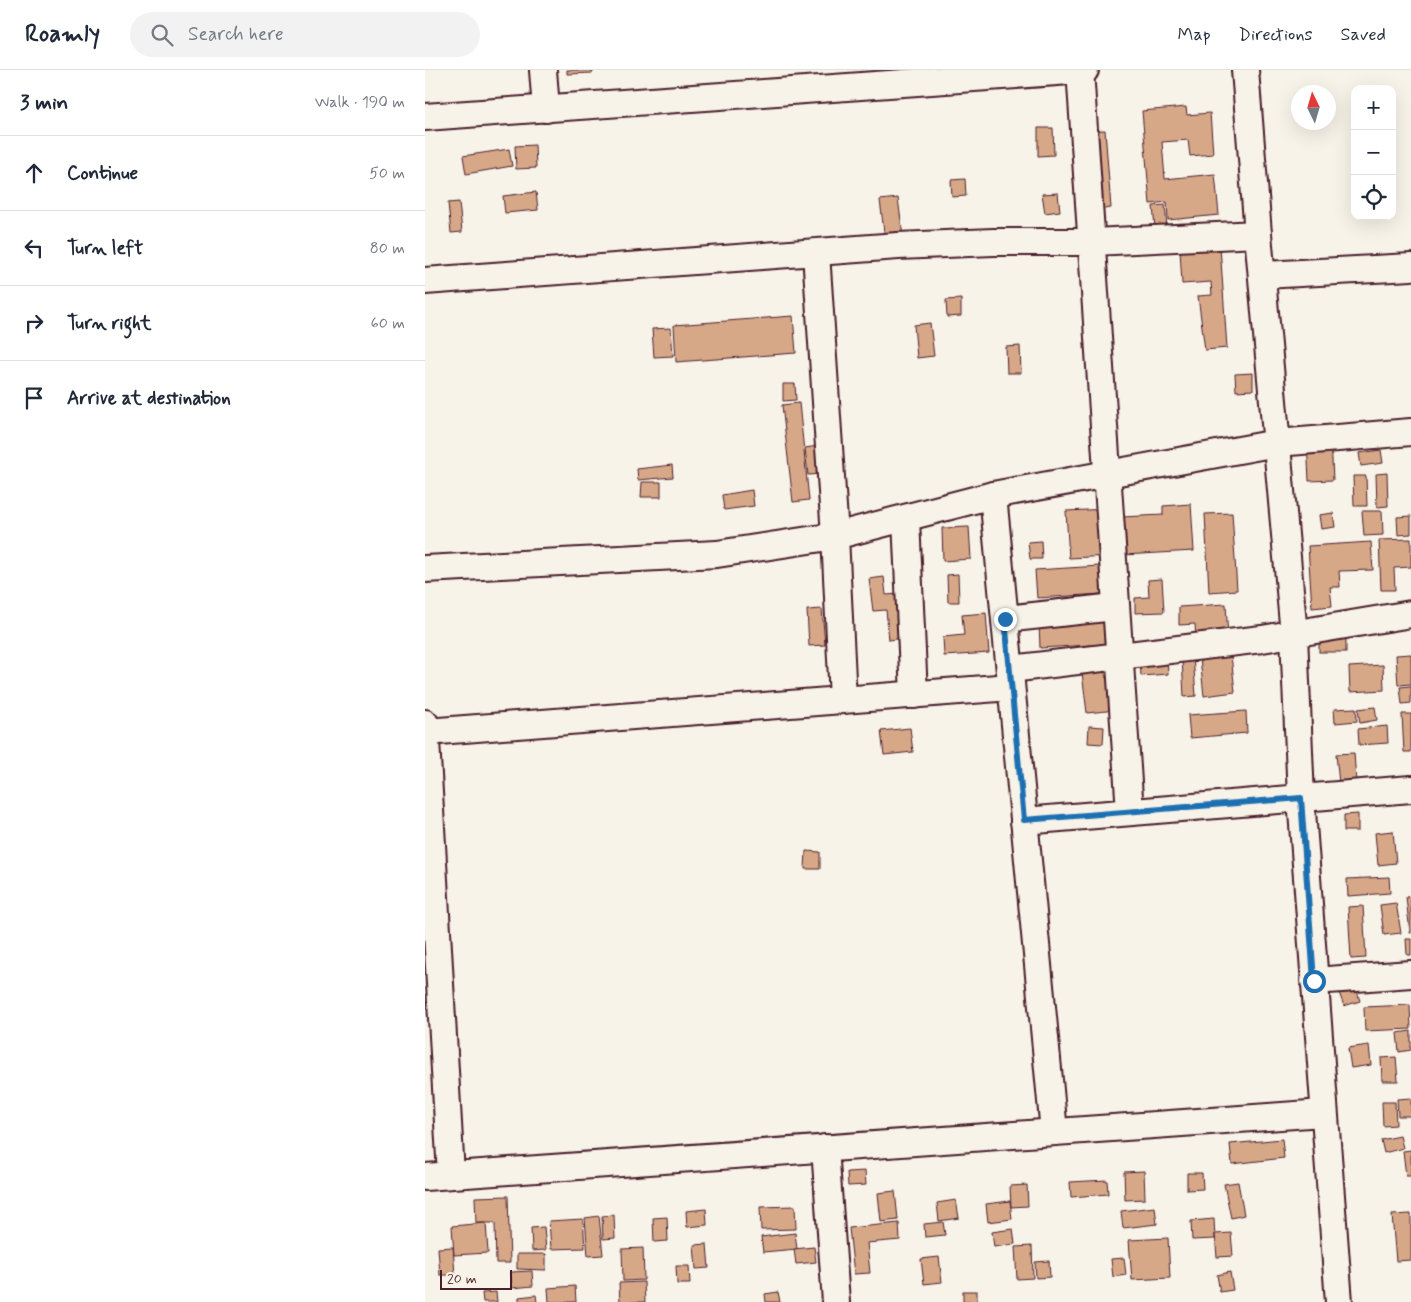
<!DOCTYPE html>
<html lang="en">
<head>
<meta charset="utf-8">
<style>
  :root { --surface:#fff; --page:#f2f2f3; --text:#1f2937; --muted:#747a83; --line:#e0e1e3 }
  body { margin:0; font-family:Mynerve,sans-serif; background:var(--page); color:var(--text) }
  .controls { position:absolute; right:15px; top:15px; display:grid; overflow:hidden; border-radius:10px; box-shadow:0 5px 20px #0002 }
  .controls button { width:45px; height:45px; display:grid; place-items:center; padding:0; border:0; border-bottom:1px solid var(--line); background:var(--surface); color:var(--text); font:25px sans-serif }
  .compass { position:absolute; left:866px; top:15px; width:45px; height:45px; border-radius:50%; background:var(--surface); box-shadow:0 5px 20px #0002; rotate:355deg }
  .scale { position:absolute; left:15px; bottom:12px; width:72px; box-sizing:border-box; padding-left:5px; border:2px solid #4a1f2b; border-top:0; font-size:14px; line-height:18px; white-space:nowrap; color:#4a1f2b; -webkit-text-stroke:4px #f7f3e8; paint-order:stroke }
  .stop { position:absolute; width:15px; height:15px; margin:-11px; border:4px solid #1f6fb2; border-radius:50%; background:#fff }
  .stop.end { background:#1f6fb2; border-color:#fff; box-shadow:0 1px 5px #0008 }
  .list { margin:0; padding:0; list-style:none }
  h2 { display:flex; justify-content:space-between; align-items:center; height:65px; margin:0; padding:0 20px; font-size:21px }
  h2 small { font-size:16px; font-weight:400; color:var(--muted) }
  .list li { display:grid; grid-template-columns:32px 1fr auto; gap:15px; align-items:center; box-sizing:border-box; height:75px; padding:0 20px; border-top:1px solid var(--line) }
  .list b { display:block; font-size:19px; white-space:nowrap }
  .list em { font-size:16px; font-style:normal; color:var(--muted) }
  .icon { flex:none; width:28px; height:28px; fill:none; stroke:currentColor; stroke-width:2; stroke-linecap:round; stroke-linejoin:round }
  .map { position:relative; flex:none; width:986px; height:1232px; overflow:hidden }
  header { display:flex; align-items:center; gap:30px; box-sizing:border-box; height:70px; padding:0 25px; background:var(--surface); border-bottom:1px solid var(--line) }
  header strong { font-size:24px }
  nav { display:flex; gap:28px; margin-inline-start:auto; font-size:18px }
  .search { width:350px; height:45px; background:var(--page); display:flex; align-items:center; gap:12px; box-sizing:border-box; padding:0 18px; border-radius:28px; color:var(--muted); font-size:19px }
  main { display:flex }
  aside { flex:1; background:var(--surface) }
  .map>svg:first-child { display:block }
  .building { fill:#d7a888; stroke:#4a1f2b }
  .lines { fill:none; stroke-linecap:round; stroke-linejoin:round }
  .street-casing { stroke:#4a1f2b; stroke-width:30 }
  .street { stroke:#f7f3e8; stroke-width:26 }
  .route { stroke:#1f6fb2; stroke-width:6 }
</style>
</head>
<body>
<header>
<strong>Roamly</strong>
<div class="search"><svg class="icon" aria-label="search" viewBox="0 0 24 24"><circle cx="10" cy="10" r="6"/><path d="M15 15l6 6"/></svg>Search here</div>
<nav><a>Map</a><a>Directions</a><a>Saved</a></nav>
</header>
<main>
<aside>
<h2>3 min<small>Walk · 190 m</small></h2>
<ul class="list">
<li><svg class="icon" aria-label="ahead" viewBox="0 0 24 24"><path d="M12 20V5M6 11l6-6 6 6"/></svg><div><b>Continue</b></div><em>50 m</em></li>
<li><svg class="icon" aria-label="left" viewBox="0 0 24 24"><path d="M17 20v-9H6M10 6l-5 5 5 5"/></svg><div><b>Turn left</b></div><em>80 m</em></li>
<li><svg class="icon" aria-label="right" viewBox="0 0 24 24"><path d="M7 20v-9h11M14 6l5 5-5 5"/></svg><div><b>Turn right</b></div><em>60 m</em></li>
<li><svg class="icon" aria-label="arrive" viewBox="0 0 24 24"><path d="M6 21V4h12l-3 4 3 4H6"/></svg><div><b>Arrive at destination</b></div></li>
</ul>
</aside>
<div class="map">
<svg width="986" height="1232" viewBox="0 0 986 1232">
  <rect width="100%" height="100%" fill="#f7f3e8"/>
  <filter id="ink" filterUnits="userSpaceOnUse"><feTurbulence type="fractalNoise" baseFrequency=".02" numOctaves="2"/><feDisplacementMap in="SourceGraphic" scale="10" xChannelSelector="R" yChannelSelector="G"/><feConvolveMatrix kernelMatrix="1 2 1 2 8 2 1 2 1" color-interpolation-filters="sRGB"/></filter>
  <g filter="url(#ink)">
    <g class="building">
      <polygon points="142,0 167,0 168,3 142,4"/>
      <polygon points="761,37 762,45 785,43 788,84 765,86 763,70 737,72 740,109 790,104 794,145 743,150 742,132 725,134 717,41"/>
      <polygon points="613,58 628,58 629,85 613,86"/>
      <polygon points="680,60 686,138 671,140 665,61"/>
      <polygon points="110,75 111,98 91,99 90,76"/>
      <polygon points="84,79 87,96 41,104 38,86"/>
      <polygon points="540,109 541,126 527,127 526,110"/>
      <polygon points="111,122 113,140 80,143 78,126"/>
      <polygon points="633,123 635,141 620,143 617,124"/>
      <polygon points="473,128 478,167 460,170 455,130"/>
      <polygon points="34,132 37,162 26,163 23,133"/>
      <polygon points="740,135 742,157 730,158 728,136"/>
      <polygon points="795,176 802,278 780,280 773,226 787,225 786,212 757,214 755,180"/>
      <polygon points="536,229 536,246 522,247 521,230"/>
      <polygon points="368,246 371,283 251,292 249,255"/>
      <polygon points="505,253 509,286 492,288 489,255"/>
      <polygon points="246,258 248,286 229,287 227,259"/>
      <polygon points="595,276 596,303 582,303 581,277"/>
      <polygon points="828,303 828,320 811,321 810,304"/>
      <polygon points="358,314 370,314 371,330 358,331"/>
      <polygon points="374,333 384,430 368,432 357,335"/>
      <polygon points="906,369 908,410 884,411 882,371"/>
      <polygon points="393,376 397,404 383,405 380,378"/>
      <polygon points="956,380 958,393 936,396 934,383"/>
      <polygon points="247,395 248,407 213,410 212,399"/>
      <polygon points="962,403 963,436 952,437 951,404"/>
      <polygon points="928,406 941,406 942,436 929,436"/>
      <polygon points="217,412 236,412 236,427 216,427"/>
      <polygon points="327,420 329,436 299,440 297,425"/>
      <polygon points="766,434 769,481 699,485 697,447 738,445 738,436"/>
      <polygon points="683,439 685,486 644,488 641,441"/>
      <polygon points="937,441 957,441 958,465 939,466"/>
      <polygon points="807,443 812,520 784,522 780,444"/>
      <polygon points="908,443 910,457 896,459 894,445"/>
      <polygon points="986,446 986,464 973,465 972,447"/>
      <polygon points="544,457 546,489 518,491 517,458"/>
      <polygon points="986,469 986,497 969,498 970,520 956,520 954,470"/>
      <polygon points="616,471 617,489 605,489 603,472"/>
      <polygon points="946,472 948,500 914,501 915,517 905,517 907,536 887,538 883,476"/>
      <polygon points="675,496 677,524 612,528 610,500"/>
      <polygon points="533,504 534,532 523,532 522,505"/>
      <polygon points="459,507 461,525 474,524 479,568 464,570 461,540 448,541 444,509"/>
      <polygon points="737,509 739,542 710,543 710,528 724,527 723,510"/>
      <polygon points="801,534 803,569 771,571 770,554 754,555 754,537"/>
      <polygon points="397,539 400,575 384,576 382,540"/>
      <polygon points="561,543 564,583 519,586 518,567 539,565 537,545"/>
      <polygon points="680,549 682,574 615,578 614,553"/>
      <rect x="894" y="568" width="27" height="14"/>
      <polygon points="986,584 986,614 973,615 971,585"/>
      <polygon points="806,585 810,622 779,626 775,588"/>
      <polygon points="768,586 771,626 759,627 757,587"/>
      <polygon points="742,589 743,604 716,606 715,590"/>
      <polygon points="685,591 691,640 662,643 656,594"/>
      <polygon points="958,595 959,620 925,622 924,597"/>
      <polygon points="986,616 986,633 977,634 975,617"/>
      <polygon points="950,637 952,650 935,653 933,639"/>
      <polygon points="931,638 932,651 910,653 909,639"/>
      <polygon points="821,641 822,663 765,668 763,645"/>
      <polygon points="977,644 986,644 986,682 979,682"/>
      <polygon points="664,656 679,657 678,674 663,673"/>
      <polygon points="962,656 963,673 934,675 933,659"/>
      <polygon points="485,658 488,682 459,685 456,661"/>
      <polygon points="929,683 931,711 914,713 911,684"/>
      <polygon points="933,744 933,761 919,761 919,745"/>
      <polygon points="968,761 971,793 953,795 950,763"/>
      <polygon points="381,781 395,782 395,799 380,799"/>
      <polygon points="964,807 965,823 923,826 922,809"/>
      <polygon points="986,826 986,863 985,863 981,827"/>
      <polygon points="971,833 976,863 959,865 955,835"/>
      <polygon points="938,836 941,888 926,889 923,837"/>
      <polygon points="981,869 986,869 986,885 982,885"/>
      <polygon points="930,914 935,931 919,936 913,920"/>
      <polygon points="985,935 986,959 940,961 939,937"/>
      <polygon points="986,961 986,980 974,982 972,963"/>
      <polygon points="944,975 946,995 926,998 923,978"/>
      <polygon points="971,987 973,1011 957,1011 956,988"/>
      <polygon points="986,1028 986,1046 973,1046 972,1029"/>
      <polygon points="957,1032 970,1032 971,1055 958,1056"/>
      <polygon points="975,1066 978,1078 959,1083 956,1070"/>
      <polygon points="857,1069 859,1088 807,1094 805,1074"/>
      <polygon points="986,1080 986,1106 981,1106 978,1081"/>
      <polygon points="440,1101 441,1115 423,1116 422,1102"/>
      <polygon points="719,1101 720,1129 700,1130 699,1102"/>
      <polygon points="762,1103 777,1103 778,1119 762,1120"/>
      <polygon points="682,1110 683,1124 646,1127 645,1112"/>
      <polygon points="813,1112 819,1145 806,1148 799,1114"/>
      <polygon points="602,1115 603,1136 586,1137 585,1116"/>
      <polygon points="470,1121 473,1150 456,1152 453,1123"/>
      <polygon points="83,1126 85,1193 71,1193 70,1153 51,1153 50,1127"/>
      <polygon points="531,1130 534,1148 514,1151 512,1133"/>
      <polygon points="585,1131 587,1149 563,1152 561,1134"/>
      <polygon points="370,1136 371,1159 336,1160 335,1137"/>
      <polygon points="730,1137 732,1154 698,1158 696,1141"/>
      <polygon points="281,1139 282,1155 262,1157 261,1141"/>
      <polygon points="986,1144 986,1190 971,1191 967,1145"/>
      <polygon points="189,1145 190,1168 178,1169 177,1146"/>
      <polygon points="174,1146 178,1185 163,1186 160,1148"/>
      <polygon points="242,1147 243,1171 229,1172 228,1148"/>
      <polygon points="158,1149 160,1178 126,1179 124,1151"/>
      <polygon points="789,1149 790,1169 767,1170 766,1151"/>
      <polygon points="518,1152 520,1165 500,1167 499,1154"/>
      <polygon points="61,1153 63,1183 29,1185 27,1156"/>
      <polygon points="474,1153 475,1170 442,1173 445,1203 429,1204 424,1158"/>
      <polygon points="119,1157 121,1180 107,1181 106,1158"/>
      <polygon points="588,1159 590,1174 569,1177 567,1162"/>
      <polygon points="370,1163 372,1179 338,1182 336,1167"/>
      <polygon points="806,1163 808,1186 792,1187 790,1164"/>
      <polygon points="743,1168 745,1208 707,1210 704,1170"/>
      <polygon points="282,1174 284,1198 271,1199 269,1175"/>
      <polygon points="607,1176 608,1208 592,1209 590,1177"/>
      <polygon points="28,1177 30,1205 15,1205 13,1178"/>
      <polygon points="389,1177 391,1192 371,1194 369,1179"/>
      <polygon points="218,1178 219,1210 198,1211 197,1179"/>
      <polygon points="92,1184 121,1184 121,1200 92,1199"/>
      <polygon points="514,1187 517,1212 499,1214 496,1189"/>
      <polygon points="699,1188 701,1205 688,1207 686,1189"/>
      <polygon points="624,1191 625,1207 611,1208 610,1192"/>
      <polygon points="251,1196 264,1196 265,1214 252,1214"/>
      <polygon points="107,1201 108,1216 87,1218 86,1202"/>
      <polygon points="805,1202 808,1220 795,1222 792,1205"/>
      <polygon points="219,1212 220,1232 195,1232 194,1213"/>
      <polygon points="150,1216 151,1232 124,1232 123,1218"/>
      <rect x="538" y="1221" width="14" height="11"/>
      <polygon points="71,1222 72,1232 58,1232 57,1223"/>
      <polygon points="353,1222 355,1232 341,1232 340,1224"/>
      <polygon points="111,1225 112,1232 94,1232 94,1227"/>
    </g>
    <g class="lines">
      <g class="street-casing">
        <g id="street">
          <polyline points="118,0 121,39"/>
          <polyline points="655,0 705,742"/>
          <polyline points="820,0 833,164 869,565 876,728 914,1232"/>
          <polyline points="0,47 660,0"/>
          <polyline points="391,183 410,466 418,630"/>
          <polyline points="838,205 986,197"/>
          <polyline points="0,211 473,176 568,172 668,172 833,164"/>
          <polyline points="568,425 629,1062"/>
          <polyline points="481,449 489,625"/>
          <polyline points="0,499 292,484 410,466 568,425 852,373 986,362"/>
          <polyline points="580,549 690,537"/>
          <polyline points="585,599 837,569 986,544"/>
          <polyline points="0,653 26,1105"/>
          <polyline points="1,662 586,617"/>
          <polyline points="599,751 986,719"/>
          <polyline points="889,911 986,904"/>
          <polyline points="400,1078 411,1232"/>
          <polyline points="0,1107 898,1043"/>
        </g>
      </g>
      <use href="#street" class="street"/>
    </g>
  </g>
  <g class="lines" filter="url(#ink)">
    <polyline class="route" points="580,549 599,750 876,728 889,911"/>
  </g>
</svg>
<div class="controls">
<button>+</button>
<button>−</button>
<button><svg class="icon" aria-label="locate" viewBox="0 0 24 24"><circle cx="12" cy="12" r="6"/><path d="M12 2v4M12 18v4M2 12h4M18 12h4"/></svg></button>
</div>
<svg class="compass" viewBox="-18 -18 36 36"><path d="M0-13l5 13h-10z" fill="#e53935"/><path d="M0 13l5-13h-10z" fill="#747a83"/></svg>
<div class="scale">20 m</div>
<div class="stop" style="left:889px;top:911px"></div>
<div class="stop end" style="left:580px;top:549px"></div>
</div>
</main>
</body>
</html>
